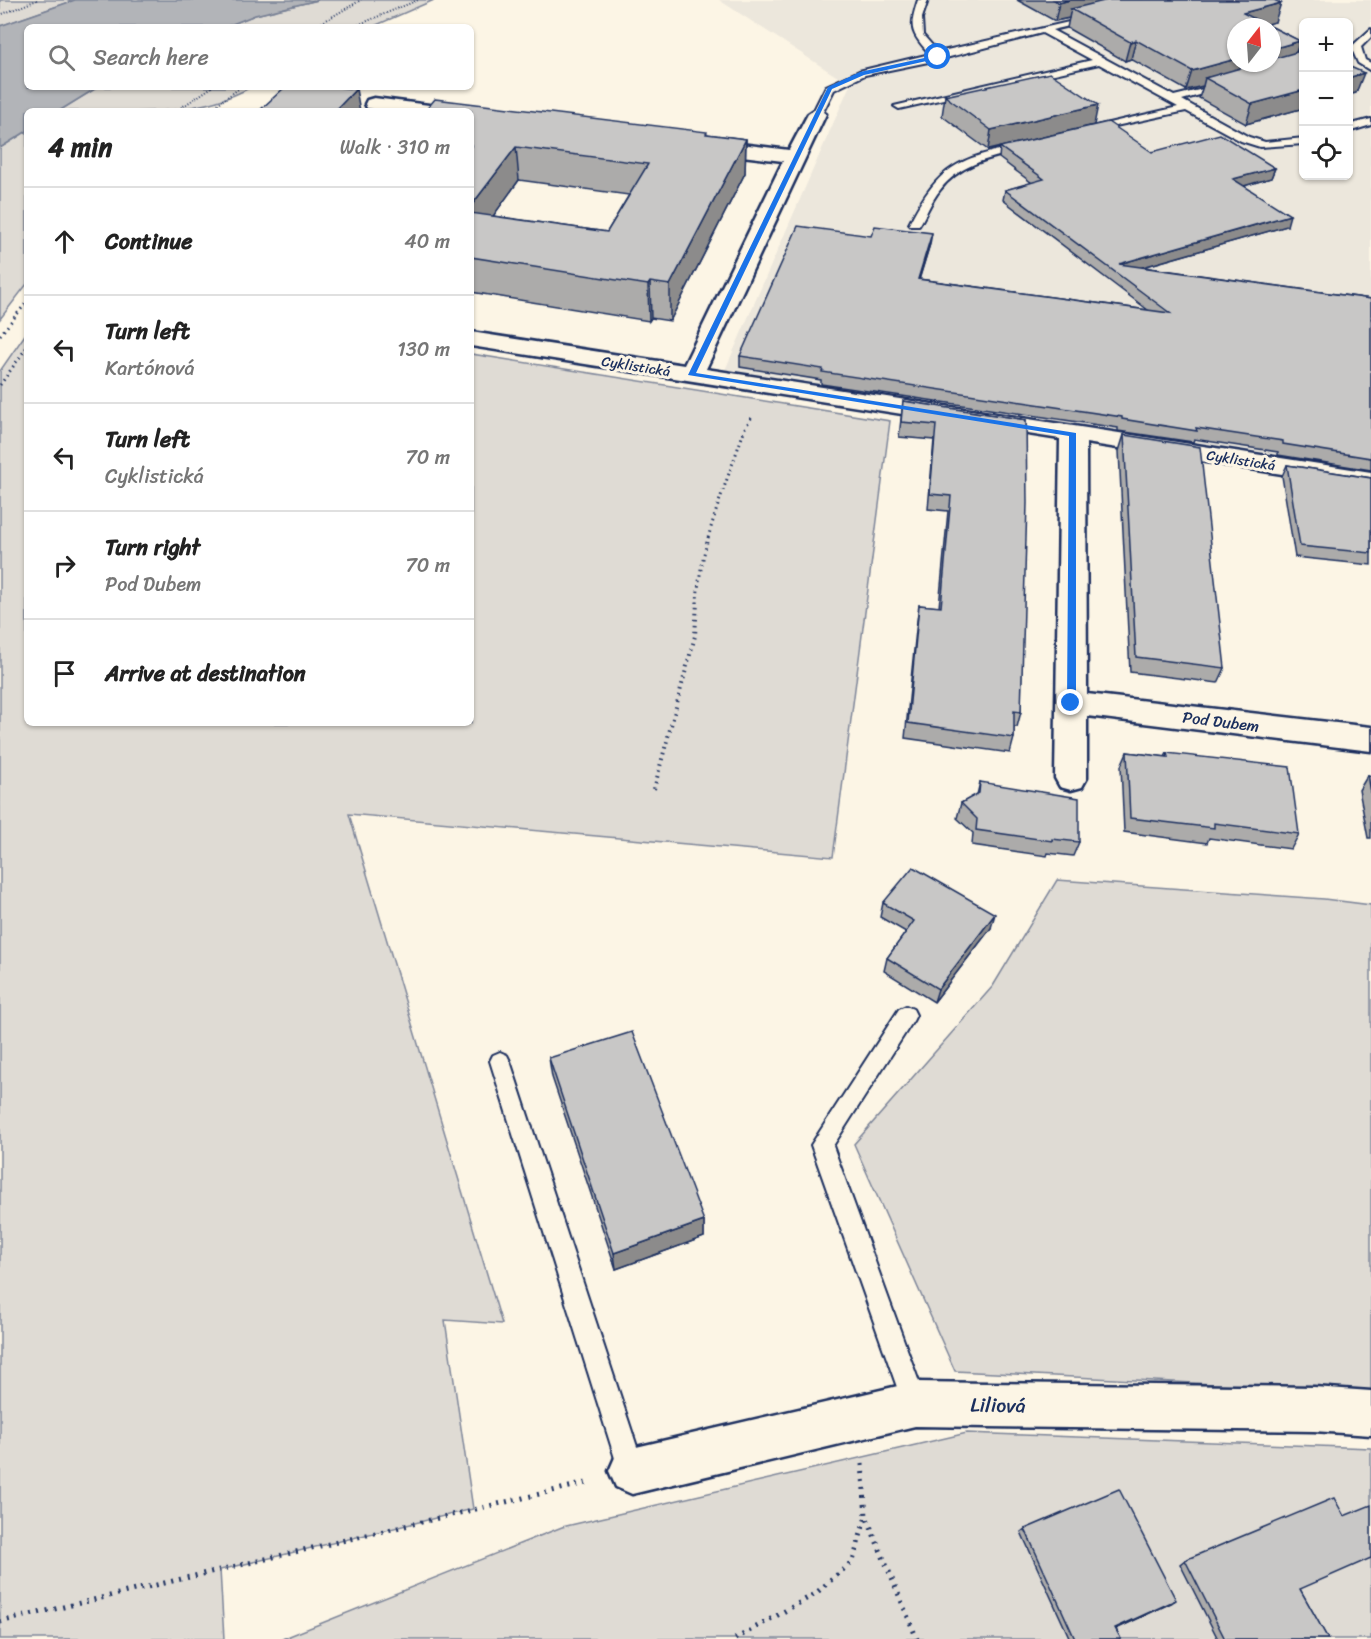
<!DOCTYPE html>
<html lang="en">
<head>
<meta charset="utf-8">
<style>
  :root { --surface:#fff; --page:#f2f2f2; --text:#222; --muted:#767676; --line:#e0e0e0 }
  body { margin:0; font-family:Sriracha,sans-serif; background:var(--page); color:var(--text) }
  .controls { position:absolute; right:18px; top:18px; display:grid; overflow:hidden; border-radius:9px; box-shadow:0 2px 4px #0004 }
  .controls button { width:54px; height:54px; display:grid; place-items:center; padding:0; border:0; border-bottom:2px solid var(--line); background:var(--surface); color:var(--text); font:30px sans-serif }
  .compass { position:absolute; left:1227px; top:18px; width:54px; height:54px; border-radius:50%; background:var(--surface); box-shadow:0 2px 4px #0004; rotate:17deg }
  .stop { position:absolute; width:18px; height:18px; margin:-14px; border:4px solid #1a73e8; border-radius:50%; background:#fff }
  .stop.end { background:#1a73e8; border-color:#fff; box-shadow:0 2px 6px #0008 }
  .list { margin:0; padding:0; list-style:none }
  h2 { display:flex; justify-content:space-between; align-items:center; height:78px; margin:0; padding:0 24px; font-size:26px }
  h2 small { font-size:20px; font-weight:400; color:var(--muted) }
  .list li { display:grid; grid-template-columns:39px 1fr auto; gap:18px; align-items:center; box-sizing:border-box; height:108px; padding:0 24px; border-top:2px solid var(--line) }
  .list b { display:block; font-size:22px; white-space:nowrap }
  .list p { margin:0; font-size:20px; white-space:nowrap; color:var(--muted) }
  .list em { font-size:20px; font-style:normal; color:var(--muted) }
  .icon { flex:none; width:33px; height:33px; fill:none; stroke:currentColor; stroke-width:2; stroke-linecap:round; stroke-linejoin:round }
  .map { position:relative; flex:none; width:1371px; height:1639px; overflow:hidden }
  .search { position:absolute; background:var(--surface); box-shadow:0 2px 4px #0004; left:24px; top:24px; width:450px; height:66px; display:flex; align-items:center; gap:15px; box-sizing:border-box; padding:0 21px; border-radius:9px; color:var(--muted); font-size:22px }
  .panel { position:absolute; background:var(--surface); box-shadow:0 2px 4px #0004; left:24px; top:108px; width:450px; height:618px; border-radius:9px }
  .map>svg:first-child { display:block }
  .built { fill:#ece7dc; fill-rule:evenodd }
  .green { fill:#dfdbd4; stroke:#7d8599; stroke-width:1.5 }
  .water { fill:#b2b4b8; stroke:#767f94; stroke-width:1.5 }
  .lines { fill:none; stroke-linecap:round; stroke-linejoin:round }
  .service-casing { stroke:#1b2f5e; stroke-width:4 }
  .minor-casing { stroke:#1b2f5e; stroke-width:5 }
  .path-far3 { stroke:#1b2f5e; stroke-width:2; stroke-dasharray:1 2; stroke-linecap:butt }
  .path-far2 { stroke:#1b2f5e; stroke-width:3; stroke-dasharray:1.5 4; stroke-linecap:butt }
  .path-far1 { stroke:#1b2f5e; stroke-width:4; stroke-dasharray:1.5 4.5; stroke-linecap:butt }
  .path { stroke:#1b2f5e; stroke-width:5; stroke-dasharray:2 6; stroke-linecap:butt }
  .service { fill:#fcf5e5; fill-rule:evenodd }
  .minor { fill:#fcf5e5; fill-rule:evenodd }
  .wall { fill:#acabaa; stroke:#1b2f5e; stroke-width:1.5; fill-rule:evenodd }
  .shaded-wall { fill:#8c8b8b; stroke:#1b2f5e; stroke-width:1.5 }
  .building { fill:#c8c7c6; stroke:#1b2f5e; stroke-width:1.5 }
  .route { fill:#1a73e8 }
  .labels { text-anchor:middle; stroke-width:6; stroke-linejoin:round; paint-order:stroke }
  .far-street-label { font-size:14px; fill:#1b2f5e; stroke:#fcf5e5 }
  .street-label { font-size:16px; fill:#1b2f5e; stroke:#fcf5e5 }
  .near-street-label { font-size:20px; fill:#1b2f5e; stroke:#fcf5e5 }
</style>
</head>
<body>
<div class="map">
<svg width="1371" height="1639" viewBox="0 0 1371 1639">
  <rect width="100%" height="100%" fill="#fcf5e5"/>
  <filter id="ink" filterUnits="userSpaceOnUse"><feTurbulence type="fractalNoise" baseFrequency=".0167" numOctaves="2"/><feDisplacementMap in="SourceGraphic" scale="12" xChannelSelector="R" yChannelSelector="G"/><feConvolveMatrix kernelMatrix="1 2 1 2 8 2 1 2 1" color-interpolation-filters="sRGB"/></filter>
  <g filter="url(#ink)">
    <path class="built" d="M 719,0 L 1371,0 L 1371,473 L 722,377 L 850,85 ZM 1304,22 L 1348,22 L 1348,176 L 1304,176 ZM 1236,27 L 1272,27 L 1272,63 L 1236,63 Z"/>
    <g class="green">
      <polygon points="0,0 75,0 0,26"/>
      <polygon points="318,0 434,0 372,27 225,27 255,15"/>
      <path d="M 98,87 L 251,87 C 193,119 123,111 59,111 Z"/>
      <polygon points="27,131 27,284 0,319 0,148"/>
      <polygon points="27,332 27,723 471,723 471,354 890,421 833,857 349,814 502,1324 445,1320 473,1509 220,1570 224,1639 0,1639 0,371"/>
      <polygon points="1057,880 1324,899 1371,905 1371,1392 955,1371 854,1144 993,986"/>
      <polygon points="967,1433 1371,1448 1371,1639 282,1639 562,1527"/>
    </g>
    <polygon class="water" points="75,0 318,0 255,15 225,27 27,27 27,87 98,87 59,111 27,111 27,131 0,148 0,26"/>
    <g class="lines">
      <g class="service-casing">
        <g id="service">
          <path d="M 918,0 L 928,0 L 922,18 L 923,35 L 938,52 L 1095,16 L 1095,20 L 1052,30 L 1174,96 L 1228,83 L 1228,87 L 1182,100 L 1249,137 L 1265,142 L 1304,138 L 1304,144 L 1260,147 L 1241,141 L 1186,111 L 1087,132 L 1087,128 L 1178,107 L 1099,64 L 899,109 L 894,106 L 1092,60 L 1042,33 L 938,60 L 865,75 L 834,90 L 821,116 L 813,116 L 812,114 L 826,86 L 859,71 L 930,54 C 910,33 909,27 918,0 Z"/>
          <polygon points="1371,29 1371,37 1361,47 1365,60 1371,63 1371,71 1358,63 1351,47"/>
          <polygon points="1371,119 1371,125 1348,132 1348,125"/>
          <path d="M 1023,144 L 1027,145 L 1027,149 C 995,157 961,162 940,190 C 931,201 926,215 919,226 L 911,226 L 909,224 C 940,163 960,159 1023,144 Z"/>
          <polygon points="906,1006 913,1009 916,1015 913,1021 833,1146 927,1404 924,1413 915,1416 906,1413 903,1404 811,1145 899,1009"/>
          <polygon points="500,1052 507,1055 510,1061 645,1471 641,1480 632,1484 623,1480 619,1471 490,1061 493,1055"/>
        </g>
      </g>
      <g class="minor-casing">
        <g id="minor">
          <polygon points="374,98 429,105 438,111 385,111 367,108 365,104 367,100"/>
          <polygon points="817,108 826,114 706,369 1371,472 1371,488 1086,443 1087,694 1371,727 1371,751 1087,716 1087,778 1082,787 1071,790 1060,787 1055,778 1060,439 471,346 471,332 684,365 783,161 700,151 690,145 700,139 789,150 808,114"/>
          <polygon points="915,1382 1314,1387 1371,1391 1371,1435 1314,1431 915,1426 632,1494 616,1487 609,1471 616,1455 632,1448"/>
        </g>
      </g>
      <g class="path-far3">
        <polyline points="0,15 37,0"/>
        <polyline points="314,27 361,0"/>
        <polyline points="353,27 418,0"/>
        <polyline points="176,111 212,87"/>
        <polyline points="208,111 241,87"/>
      </g>
      <g class="path-far2">
        <polyline points="0,335 27,302"/>
        <polyline points="0,385 27,347"/>
        <path d="M 697,603 C 700,543 726,485 745,428 L 753,415"/>
      </g>
      <polyline class="path-far1" points="654,789 695,636 697,602"/>
      <g class="path">
        <polyline points="862,1464 866,1516 917,1639"/>
        <polyline points="0,1622 586,1483"/>
        <polyline points="735,1639 815,1594 853,1561 866,1516"/>
      </g>
      <use href="#service" class="service"/>
      <use href="#minor" class="minor"/>
    </g>
    <g class="wall">
      <polygon points="1017,0 1274,0 1275,22 1266,24 1300,41 1296,52 1304,50 1304,108 1246,124 1199,98 1203,86 1186,90 1131,59 1125,61 1067,28 1069,18 1055,21"/>
      <polygon points="945,96 1094,125 988,150 942,116"/>
      <path d="M 471,111 L 707,134 L 746,139 L 745,173 L 670,321 L 651,318 L 649,321 L 471,292 ZM 519,180 L 629,195 L 607,232 L 493,216 Z"/>
      <polygon points="1000,147 1152,152 1275,168 1271,178 1244,186 1287,226 1143,267 1371,299 1371,470 1278,455 1278,452 1194,439 1193,442 1118,431 1118,428 821,384 821,380 740,367 740,356 930,244 919,279 1148,310 1003,200 1005,190 1032,183 999,158"/>
      <polygon points="903,401 1026,420 1021,712 1017,727 1014,727 1014,738 1010,753 905,738 917,620 919,605 939,607 948,511 928,509 934,440 899,437"/>
      <polygon points="1124,435 1225,668 1218,683 1130,672 1119,451"/>
      <polygon points="1287,465 1371,478 1371,565 1295,557 1282,476"/>
      <polygon points="1127,752 1165,757 1167,753 1299,834 1291,849 1209,838 1207,843 1124,832 1121,766"/>
      <polygon points="1368,775 1371,776 1371,838 1368,838 1359,790"/>
      <polygon points="980,782 1079,842 1073,856 1048,853 1047,856 972,845 973,833 957,818 961,803 977,795"/>
      <polygon points="883,903 991,928 934,1002 884,971 887,958 906,932 880,917"/>
      <polygon points="549,1058 704,1221 704,1237 616,1269 552,1077"/>
      <polygon points="1344,1516 1300,1589 1328,1639 1218,1639 1180,1564 1185,1560"/>
      <polygon points="1025,1529 1171,1603 1116,1629 1121,1639 1070,1639 1021,1532"/>
    </g>
    <g class="shaded-wall">
      <polygon points="1070,0 1143,0 1071,9 1069,18 1055,21 1059,3"/>
      <polygon points="1281,3 1275,22 1256,27 1243,13"/>
      <polygon points="1136,40 1131,59 1125,61 1130,42"/>
      <polygon points="1300,41 1293,61 1205,78 1203,86 1186,90 1192,71 1236,59 1236,63 1272,63 1272,49"/>
      <polygon points="1364,73 1356,93 1348,95 1348,78"/>
      <polygon points="356,89 360,111 335,111"/>
      <polygon points="1304,90 1304,108 1246,124 1252,104"/>
      <polygon points="1098,105 1094,125 988,150 991,130"/>
      <polygon points="746,139 745,173 670,321 670,285"/>
      <polygon points="516,147 519,180 471,247 471,206"/>
      <polygon points="1275,168 1271,178 1230,190 1233,179"/>
      <polygon points="1290,215 1287,226 1118,274 1119,264"/>
      <polygon points="932,233 930,244 916,290 918,279"/>
      <polygon points="650,282 651,318 649,321 648,285"/>
      <polygon points="995,914 991,928 934,1002 938,989"/>
      <polygon points="704,1221 704,1237 616,1269 614,1253"/>
      <polygon points="1176,1600 1171,1603 1111,1631 1115,1628"/>
    </g>
    <g class="building">
      <polygon points="1054,0 1070,0 1059,3"/>
      <polygon points="1108,0 1274,0 1281,3 1243,13 1271,27 1236,27 1236,59 1192,71 1136,40 1130,42 1071,9"/>
      <polygon points="1272,27 1300,41 1272,49"/>
      <polygon points="1304,50 1304,90 1252,104 1205,78 1258,63 1272,63 1272,59"/>
      <polygon points="1348,66 1364,73 1348,78"/>
      <polygon points="1050,73 1098,105 991,130 945,96"/>
      <polygon points="285,87 337,87 356,89 335,111 259,111"/>
      <polygon points="435,99 707,132 706,134 746,139 670,285 650,282 648,285 471,257 471,213 607,232 648,164 516,147 471,206 471,111 425,111"/>
      <polygon points="1108,122 1152,152 1220,134 1275,168 1233,179 1290,215 1119,264 1371,299 1371,458 1283,444 1283,441 1196,428 1197,431 1122,419 1122,417 822,372 823,369 740,356 798,226 871,236 875,226 932,233 918,279 1170,313 1005,190 1044,179 1000,147"/>
      <polygon points="903,401 1026,420 1027,503 1021,712 1014,711 1014,738 908,723 919,605 941,607 951,496 930,494 936,425 901,422"/>
      <polygon points="1124,435 1200,447 1225,668 1136,657"/>
      <polygon points="1287,465 1371,478 1371,553 1300,546"/>
      <polygon points="1127,752 1168,757 1167,753 1290,767 1299,834 1214,823 1214,828 1130,818"/>
      <polygon points="1368,775 1371,776 1371,793"/>
      <polygon points="980,782 1079,798 1079,842 1052,839 1052,841 976,830 977,819 961,803 979,793"/>
      <polygon points="913,867 995,914 938,989 887,958 914,921 883,903"/>
      <polygon points="632,1032 704,1221 614,1253 549,1058"/>
      <polygon points="1119,1489 1176,1600 1115,1628 1121,1639 1075,1639 1025,1529"/>
      <polygon points="1334,1498 1344,1516 1371,1505 1371,1558 1300,1589 1328,1639 1225,1639 1185,1560"/>
    </g>
  </g>
  <polygon class="route" points="938,55 940,58 864,75 832,89 696,373 1076,433 1076,703 1071,706 1067,703 1069,436 688,375 828,87 860,72"/>
  <g class="labels">
    <g class="far-street-label">
      <text transform="translate(636 366) rotate(9)" y="5">Cyklistická</text>
      <text transform="translate(1241 460) rotate(9)" y="5">Cyklistická</text>
    </g>
    <g class="street-label">
      <text transform="translate(1221 721) rotate(7)" y="6">Pod Dubem</text>
    </g>
    <g class="near-street-label">
      <text transform="translate(998 1405) rotate(1)" y="7">Liliová</text>
    </g>
  </g>
</svg>
<div class="controls">
<button>+</button>
<button>−</button>
<button><svg class="icon" aria-label="locate" viewBox="0 0 24 24"><circle cx="12" cy="12" r="6"/><path d="M12 2v4M12 18v4M2 12h4M18 12h4"/></svg></button>
</div>
<svg class="compass" viewBox="-18 -18 36 36"><path d="M0-13l5 13h-10z" fill="#e53935"/><path d="M0 13l5-13h-10z" fill="#767676"/></svg>
<div class="stop" style="left:938px;top:57px"></div>
<div class="stop end" style="left:1071px;top:703px"></div>
<div class="search"><svg class="icon" aria-label="search" viewBox="0 0 24 24"><circle cx="10" cy="10" r="6"/><path d="M15 15l6 6"/></svg>Search here</div>
<section class="panel">
<h2>4 min<small>Walk · 310 m</small></h2>
<ul class="list">
<li><svg class="icon" aria-label="ahead" viewBox="0 0 24 24"><path d="M12 20V5M6 11l6-6 6 6"/></svg><div><b>Continue</b></div><em>40 m</em></li>
<li><svg class="icon" aria-label="left" viewBox="0 0 24 24"><path d="M17 20v-9H6M10 6l-5 5 5 5"/></svg><div><b>Turn left</b><p>Kartónová</p></div><em>130 m</em></li>
<li><svg class="icon" aria-label="left" viewBox="0 0 24 24"><path d="M17 20v-9H6M10 6l-5 5 5 5"/></svg><div><b>Turn left</b><p>Cyklistická</p></div><em>70 m</em></li>
<li><svg class="icon" aria-label="right" viewBox="0 0 24 24"><path d="M7 20v-9h11M14 6l5 5-5 5"/></svg><div><b>Turn right</b><p>Pod Dubem</p></div><em>70 m</em></li>
<li><svg class="icon" aria-label="arrive" viewBox="0 0 24 24"><path d="M6 21V4h12l-3 4 3 4H6"/></svg><div><b>Arrive at destination</b></div></li>
</ul>
</section>
</div>
</body>
</html>
